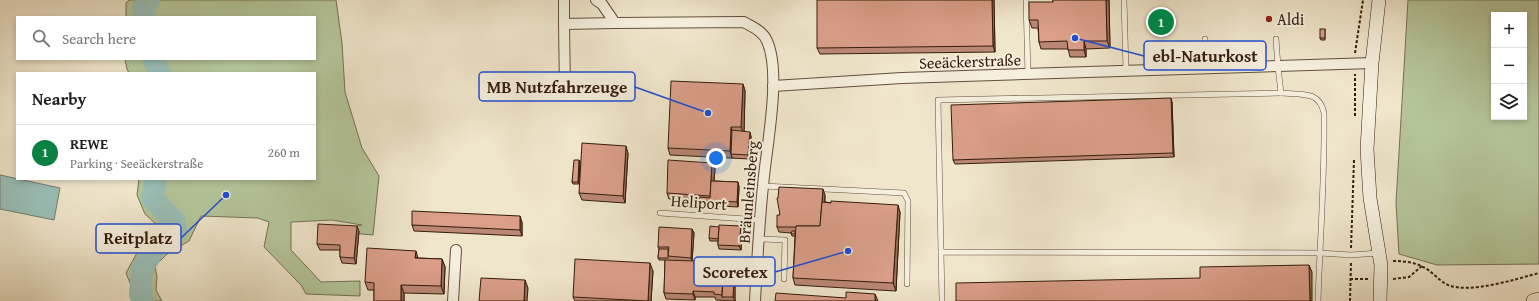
<!DOCTYPE html>
<html lang="en">
<head>
<meta charset="utf-8">
<style>
  :root { --surface:#fff; --page:#f6f6f6; --text:#222; --muted:#767676; --line:#e0e0e0; --accent:#0b8043 }
  body { margin:0; font-family:"Gentium Book Plus",serif; background:var(--page); color:var(--text) }
  .controls { position:absolute; right:12px; top:12px; display:grid; overflow:hidden; border-radius:0px; box-shadow:0 2px 6px #0003 }
  .controls button { width:36px; height:36px; display:grid; place-items:center; padding:0; border:0; border-bottom:1px solid var(--line); background:var(--surface); color:var(--text); font:20px sans-serif }
  .you { position:absolute; left:716px; top:158px; width:14px; height:14px; margin:-10px; border:3px solid #fff; border-radius:50%; background:#1a73e8; box-shadow:0 0 0 6px #1a73e833 }
  .badge { display:grid; place-items:center; width:26px; height:26px; border-radius:50%; background:var(--accent); color:#fff; font-size:13px; font-weight:700 }
  .pin { position:absolute; translate:-50% -50%; border:2px solid #fff; box-shadow:0 1px 4px #0006 }
  .list { margin:0; padding:0; list-style:none }
  h2 { display:flex; justify-content:space-between; align-items:center; height:52px; margin:0; padding:0 16px; font-size:17px }
  h2 small { font-size:13px; font-weight:400; color:var(--muted) }
  .list li { display:grid; grid-template-columns:26px 1fr auto; gap:12px; align-items:center; box-sizing:border-box; height:56px; padding:0 16px; border-top:1px solid var(--line) }
  .list b { display:block; font-size:15px; white-space:nowrap }
  .list p { margin:0; font-size:13px; white-space:nowrap; color:var(--muted) }
  .list em { font-size:13px; font-style:normal; color:var(--muted) }
  .icon { flex:none; width:22px; height:22px; fill:none; stroke:currentColor; stroke-width:2; stroke-linecap:round; stroke-linejoin:round }
  .map { position:relative; flex:none; width:1539px; height:301px; overflow:hidden }
  .search { position:absolute; background:var(--surface); box-shadow:0 2px 6px #0003; left:16px; top:16px; width:300px; height:44px; display:flex; align-items:center; gap:10px; box-sizing:border-box; padding:0 14px; border-radius:0px; color:var(--muted); font-size:15px }
  .panel { position:absolute; background:var(--surface); box-shadow:0 2px 6px #0003; left:16px; top:72px; width:300px; height:108px; border-radius:0px }
  .map>svg:first-child { display:block }
  .green { fill:#b5c69b; stroke:#747253; fill-rule:evenodd }
  .water { fill:#9ac0b8; stroke:#717f73 }
  .lines { fill:none; stroke-linecap:round; stroke-linejoin:round }
  .river { stroke:#9ac0b8; stroke-width:22 }
  .service-casing { stroke:#634f3b; stroke-width:6 }
  .minor-casing { stroke:#634f3b; stroke-width:12 }
  .secondary-casing { stroke:#341d0b; stroke-width:14 }
  .primary-casing { stroke:#341d0b; stroke-width:16 }
  .path { stroke:#341d0b; stroke-width:2; stroke-dasharray:3 2; stroke-linecap:butt }
  .service { stroke:#f5efde; stroke-width:5 }
  .minor { stroke:#f5efde; stroke-width:10 }
  .secondary { stroke:#f5efde; stroke-width:13 }
  .primary { stroke:#f0e6cc; stroke-width:15 }
  .wall { fill:#bb8876; stroke:#341d0b }
  .shaded-wall { fill:#996f60; stroke:#341d0b }
  .building { fill:#da9e89; stroke:#341d0b }
  .poi-dot { fill:#8f2418; stroke:#f5efde; stroke-width:1.5 }
  .labels { text-anchor:middle; stroke-width:4; stroke-linejoin:round; paint-order:stroke }
  .poi-label { font-size:16px; fill:#341d0b; stroke:#f5efde; text-anchor:start }
  .street-label { font-size:16px; fill:#341d0b; stroke:#f5efde }
  .leader { fill:none; stroke:#1d4ed8; stroke-width:1.5 }
  .callout-dot { fill:#1d4ed8; stroke:#f5efde; stroke-width:1.5 }
  .callout { fill:#f5efde; stroke:#1d4ed8; stroke-width:1.5 }
  .callout-label { font-size:17px; text-anchor:middle; font-weight:bold; fill:#341d0b }
</style>
</head>
<body>
<div class="map">
<svg width="1539" height="301" viewBox="0 0 1539 301">
  <rect width="100%" height="100%" fill="#f0e6cc"/>
  <filter id="stains"><feTurbulence type="fractalNoise" baseFrequency=".005" numOctaves="4"/><feColorMatrix values="0 0 0 0 .2 0 0 0 0 .09 0 0 0 0 .02 0 0 0 .5 -.17"/></filter>
  <radialGradient id="worn" r=".72"><stop offset=".6" stop-color="#630" stop-opacity="0"/><stop offset="1" stop-color="#630" stop-opacity=".3"/></radialGradient>
  <g class="green">
    <polygon points="129,0 336,0 342,43 345,92 362,148 379,176 373,235 329,231 362,225 332,220 291,222 291,250 321,282 360,281 360,296 306,294 301,285 264,247 269,222 258,218 201,216 189,241 167,254 155,266 157,277 156,290 162,301 137,301 126,273 138,251 150,236 156,224 145,214 137,195 139,179 315,179 315,73 129,73 127,69 125,59 315,59 315,17 126,17 126,3"/>
    <path d="M 1408,0 L 1539,0 L 1539,264 L 1437,265 L 1399,254 L 1396,203 ZM 1494,15 L 1524,15 L 1524,117 L 1494,117 Z"/>
  </g>
  <polygon class="water" points="0,175 60,188 54,220 0,209"/>
  <g class="lines">
    <g class="river">
      <polyline points="145,17 143,9 149,0"/>
      <polyline points="153,59 160,73"/>
      <polyline points="143,301 140,294 142,269 161,239 176,231 175,222 152,198 156,179"/>
    </g>
    <g class="service-casing">
      <g id="service">
        <polyline points="1026,0 1028,75"/>
        <polyline points="1124,0 1126,71"/>
        <polyline points="1205,39 1206,69"/>
        <path d="M 1276,39 L 1278,67 L 1281,93 C 1301,95 1319,90 1324,113 C 1325,176 1320,238 1318,301"/>
        <polyline points="763,186 904,193 908,201 907,284"/>
        <polyline points="660,213 760,220"/>
        <polyline points="759,239 785,240 784,279"/>
        <polyline points="941,252 938,100 1281,93"/>
        <polyline points="942,301 941,252 1320,253 1351,255 1378,253"/>
      </g>
    </g>
    <g class="minor-casing">
      <g id="minor">
        <polyline points="564,0 564,24 615,23 602,4 596,0"/>
        <path d="M 615,23 L 744,22 C 752,27 763,31 767,41 C 782,74 766,148 763,186 C 759,224 757,263 755,301"/>
        <polyline points="564,24 565,89"/>
        <polyline points="773,86 902,78 1372,63"/>
        <polyline points="453,301 456,250"/>
      </g>
    </g>
    <g class="secondary-casing">
      <polyline id="secondary" points="1379,0 1372,63 1367,149 1370,198 1381,265 1380,301"/>
    </g>
    <g class="primary-casing">
      <polyline id="primary" points="1534,301 1539,300"/>
    </g>
    <g class="path">
      <polyline points="1355,53 1363,0"/>
      <polyline points="1355,116 1355,74"/>
      <polyline points="1351,248 1354,160"/>
      <path d="M 1393,261 C 1403,261 1414,262 1423,267 C 1432,271 1439,281 1448,285 C 1470,294 1516,279 1539,273"/>
      <polyline points="1350,279 1369,279"/>
      <polyline points="1393,279 1409,277 1422,266"/>
      <polyline points="1350,301 1351,262"/>
    </g>
    <use href="#service" class="service"/>
    <use href="#minor" class="minor"/>
    <use href="#secondary" class="secondary"/>
    <use href="#primary" class="primary"/>
  </g>
  <g class="wall">
    <polygon points="994,0 995,52 820,54 817,48"/>
    <polygon points="1053,0 1109,0 1110,48 1086,49 1086,57 1070,57 1068,49 1041,49 1039,42 1038,28 1032,28 1029,20 1053,2"/>
    <polygon points="1325,29 1325,40 1321,40 1320,38"/>
    <polygon points="743,84 745,91 744,131 751,136 750,159 670,155 668,148"/>
    <polygon points="1172,102 1174,157 955,164 953,160"/>
    <polygon points="628,153 625,203 582,200 579,193"/>
    <polygon points="579,160 580,162 579,184 573,184 572,182"/>
    <polygon points="712,163 715,169 714,181 738,182 739,187 738,207 701,205 700,201 669,199 667,193"/>
    <polygon points="825,195 825,202 900,212 896,291 795,285 793,278 795,236 792,236 791,233 779,232 777,227 780,215"/>
    <polygon points="522,222 522,236 414,231 412,225"/>
    <polygon points="741,226 742,230 741,250 719,249 718,245 718,241 710,241 709,238 719,227"/>
    <polygon points="692,229 694,233 692,261 694,261 696,265 709,266 725,262 726,264 725,280 734,280 735,284 735,301 716,300 715,297 695,297 695,300 666,299 664,293 665,260 659,260 658,258 659,249 658,247"/>
    <polygon points="359,231 356,264 342,263 340,257 340,250 320,250 317,244"/>
    <polygon points="418,258 442,259 445,267 444,294 404,293 404,301 374,301 374,290 368,290 365,282"/>
    <polygon points="653,271 651,301 575,301 573,297"/>
  </g>
  <g class="shaded-wall">
    <polygon points="992,0 994,0 995,52 993,46"/>
    <polygon points="1106,0 1109,0 1110,48 1107,41"/>
    <polygon points="1084,41 1086,49 1086,57 1084,50"/>
    <polygon points="743,84 745,91 744,135 741,127"/>
    <polygon points="1171,98 1172,102 1174,157 1173,153"/>
    <polygon points="731,127 733,134 731,154 732,158 730,151"/>
    <polygon points="750,132 751,136 750,159 748,155"/>
    <polygon points="626,146 628,153 625,203 623,196"/>
    <polygon points="579,160 580,162 579,184 578,182"/>
    <polygon points="712,163 715,169 712,202 710,196"/>
    <polygon points="738,182 739,187 738,207 737,202"/>
    <polygon points="823,189 825,195 823,234 821,228"/>
    <polygon points="898,205 900,212 896,291 893,283"/>
    <polygon points="520,216 522,222 522,236 520,230"/>
    <polygon points="357,226 359,231 356,264 354,258"/>
    <polygon points="741,226 742,230 741,250 739,246"/>
    <polygon points="692,229 694,233 692,262 691,258"/>
    <polygon points="416,251 418,258 415,258"/>
    <polygon points="442,259 445,267 444,294 441,286"/>
    <polygon points="725,262 726,264 724,297 722,297 722,295 723,267"/>
    <polygon points="650,263 653,271 651,301 648,301"/>
    <polygon points="1309,265 1312,272 1312,301 1310,301"/>
    <polygon points="525,280 528,288 527,301 524,301"/>
    <polygon points="734,280 735,284 735,301 733,297"/>
    <polygon points="401,285 404,293 404,301 401,301"/>
    <polygon points="693,291 695,297 695,300 693,294"/>
    <polygon points="875,294 878,301 875,301"/>
  </g>
  <g class="building">
    <polygon points="817,0 992,0 993,46 817,48"/>
    <polygon points="1053,0 1106,0 1107,41 1084,41 1084,50 1068,50 1067,41 1039,42 1038,20 1029,20 1029,2 1053,2"/>
    <rect x="1320" y="29" width="5" height="9"/>
    <polygon points="671,81 743,84 741,127 731,127 730,151 668,148"/>
    <polygon points="1171,98 1173,153 953,160 951,105"/>
    <polygon points="732,130 750,132 748,155 731,154"/>
    <polygon points="582,143 626,146 623,196 579,193"/>
    <polygon points="574,160 579,160 578,182 572,182"/>
    <polygon points="668,160 712,163 710,196 667,193"/>
    <polygon points="711,181 738,182 737,202 699,200 700,197 710,198"/>
    <polygon points="779,187 823,189 820,226 796,226 796,227 777,227 777,215 780,215 777,198 778,198"/>
    <polygon points="831,201 898,205 893,283 793,278 796,226 820,226 822,202 831,203"/>
    <polygon points="412,211 520,216 520,230 412,225"/>
    <polygon points="318,224 357,226 354,258 340,257 340,245 317,244"/>
    <polygon points="719,225 741,226 739,246 718,245"/>
    <polygon points="710,226 719,227 718,239 709,238"/>
    <polygon points="659,227 692,229 691,258 668,256 669,247 658,247"/>
    <polygon points="792,231 795,231 795,234 791,234"/>
    <polygon points="367,248 416,251 415,258 442,259 441,286 401,285 401,301 374,301 374,283 365,282"/>
    <polygon points="659,249 668,249 668,258 658,258"/>
    <polygon points="575,259 650,263 648,301 573,297"/>
    <polygon points="665,260 694,261 694,265 723,267 722,295 714,294 714,292 693,291 693,294 664,293"/>
    <polygon points="1309,265 1310,301 956,301 956,283 1200,278 1200,267"/>
    <polygon points="481,278 525,280 524,301 479,301"/>
    <polygon points="723,280 734,280 733,297 722,297"/>
    <polygon points="846,292 875,294 875,301 775,301 776,293 846,298"/>
  </g>
  <circle class="poi-dot" cx="1269" cy="19" r="4"/>
  <g class="labels">
    <g class="poi-label">
      <text x="1277" y="25">Aldi</text>
    </g>
    <g class="street-label">
      <text transform="translate(970 61) rotate(-2)" y="6">Seeäckerstraße</text>
      <text transform="translate(748 192) rotate(-85)" y="6">Bräunleinsberg</text>
      <text transform="translate(699 202) rotate(4)" y="6">Heliport</text>
    </g>
  </g>
  <path class="leader" d="M1075 38L1144 56M708 113L635 87M226 195L181 238M848 251L775 272"/>
  <g class="callout-dot">
    <circle cx="1075" cy="38" r="4"/>
    <circle cx="708" cy="113" r="4"/>
    <circle cx="226" cy="195" r="4"/>
    <circle cx="848" cy="251" r="4"/>
  </g>
  <g class="callout">
    <rect x="1144" y="41" width="122" height="29" rx="4"/>
    <rect x="479" y="72" width="156" height="29" rx="4"/>
    <rect x="96" y="224" width="85" height="29" rx="4"/>
    <rect x="694" y="257" width="81" height="29" rx="4"/>
  </g>
  <g class="callout-label">
    <text x="1205" y="62">ebl-Naturkost</text>
    <text x="557" y="93">MB Nutzfahrzeuge</text>
    <text x="138" y="244">Reitplatz</text>
    <text x="735" y="278">Scoretex</text>
  </g>
  <rect width="100%" height="100%" filter="url(#stains)"/>
  <rect width="100%" height="100%" fill="url(#worn)"/>
</svg>
<div class="controls">
<button>+</button>
<button>−</button>
<button><svg class="icon" aria-label="layers" viewBox="0 0 24 24"><path d="M12 4l9 5-9 5-9-5zM3 14l9 5 9-5"/></svg></button>
</div>
<div class="you"></div>
<div class="pin badge" style="left:1161px;top:22px">1</div>
<div class="search"><svg class="icon" aria-label="search" viewBox="0 0 24 24"><circle cx="10" cy="10" r="6"/><path d="M15 15l6 6"/></svg>Search here</div>
<section class="panel">
<h2>Nearby<small></small></h2>
<ul class="list">
<li><span class="badge">1</span><div><b>REWE</b><p>Parking · Seeäckerstraße</p></div><em>260 m</em></li>
</ul>
</section>
</div>
</body>
</html>
